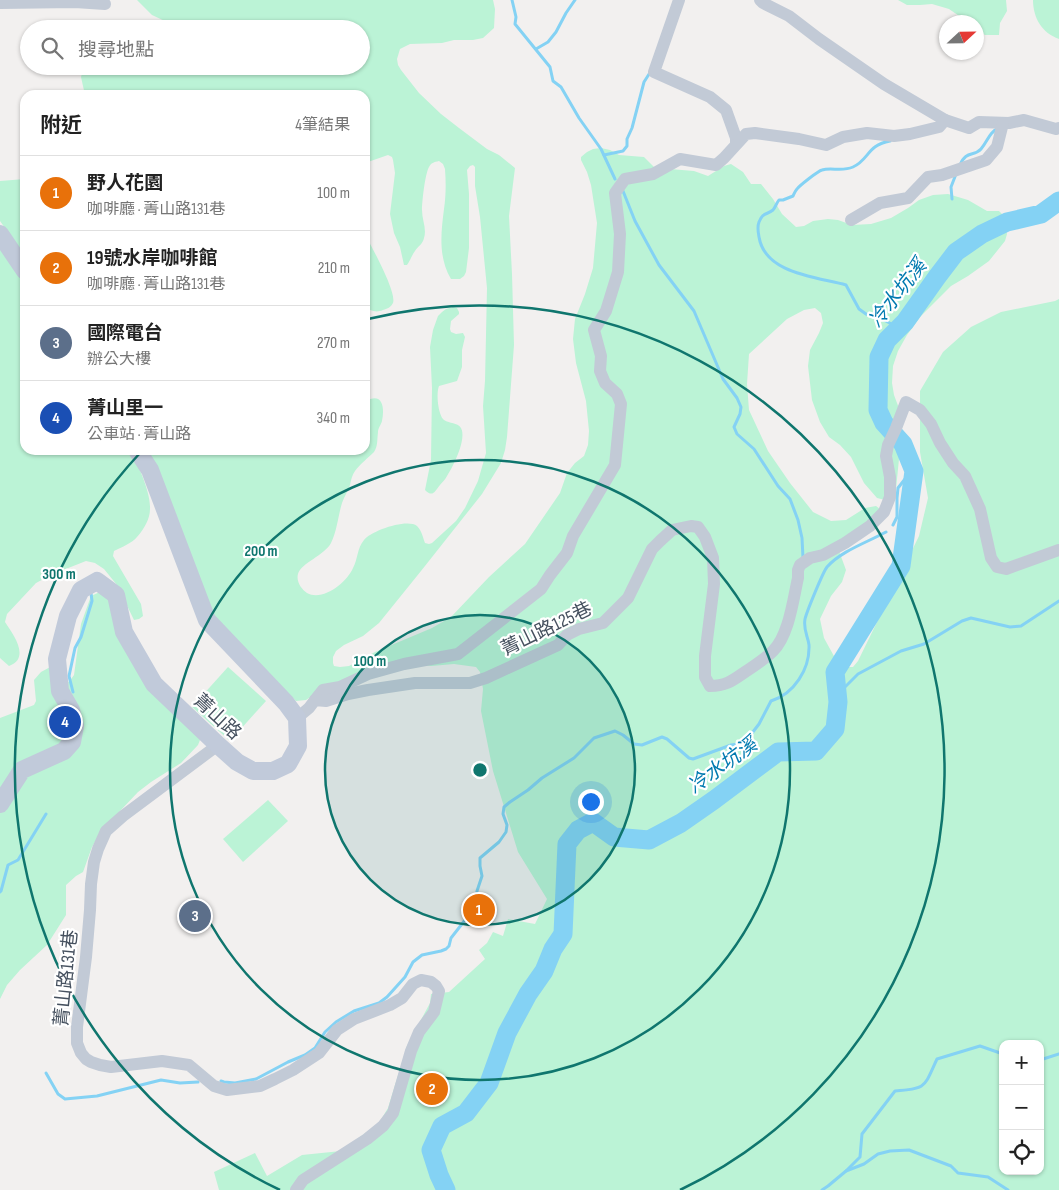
<!DOCTYPE html>
<html lang="zh-TW">
<head>
<meta charset="utf-8">
<style>
  :root { --surface:#fff; --page:#f2f2f2; --text:#222; --muted:#767676; --line:#e0e0e0; --accent:#0959f2 }
  body { margin:0; font-family:"Sofia Sans Condensed","Noto Sans TC",sans-serif; background:var(--page); color:var(--text) }
  .controls { position:absolute; right:15px; bottom:15px; display:grid; overflow:hidden; border-radius:10px; box-shadow:0 1px 4px #0004 }
  .controls button { width:45px; height:45px; display:grid; place-items:center; padding:0; border:0; border-bottom:1px solid var(--line); background:var(--surface); color:var(--text); font:25px sans-serif }
  .compass { position:absolute; left:939px; top:15px; width:45px; height:45px; border-radius:50%; background:var(--surface); box-shadow:0 1px 4px #0004; rotate:68deg }
  .you { position:absolute; left:590px; top:801px; width:18px; height:18px; margin:-12px; border:4px solid #fff; border-radius:50%; background:#1a73e8; box-shadow:0 0 0 8px #1a73e833 }
  .badge { display:grid; place-items:center; width:32px; height:32px; border-radius:50%; background:var(--accent); color:#fff; font-size:16px; font-weight:700 }
  .pin { position:absolute; translate:-50% -50%; border:2px solid #fff; box-shadow:0 1px 5px #0006 }
  .list { margin:0; padding:0; list-style:none }
  h2 { display:flex; justify-content:space-between; align-items:center; height:65px; margin:0; padding:0 20px; font-size:21px }
  h2 small { font-size:16px; font-weight:400; color:var(--muted) }
  .list li { display:grid; grid-template-columns:32px 1fr auto; gap:15px; align-items:center; box-sizing:border-box; height:75px; padding:0 20px; border-top:1px solid var(--line) }
  .list b { display:block; font-size:19px; white-space:nowrap }
  .list p { margin:0; font-size:16px; white-space:nowrap; color:var(--muted) }
  .list em { font-size:16px; font-style:normal; color:var(--muted) }
  .icon { flex:none; width:28px; height:28px; fill:none; stroke:currentColor; stroke-width:2; stroke-linecap:round; stroke-linejoin:round }
  .map { position:relative; flex:none; width:1059px; height:1190px; overflow:hidden }
  .search { position:absolute; background:var(--surface); box-shadow:0 1px 4px #0004; left:20px; top:20px; width:350px; height:55px; display:flex; align-items:center; gap:12px; box-sizing:border-box; padding:0 18px; border-radius:28px; color:var(--muted); font-size:19px }
  .panel { position:absolute; background:var(--surface); box-shadow:0 1px 4px #0004; left:20px; top:90px; width:350px; height:365px; border-radius:15px }
  .map>svg:first-child { display:block }
  .green { fill:#bbf3d6; fill-rule:evenodd }
  .lines { fill:none; stroke-linecap:round; stroke-linejoin:round }
  .stream { stroke:#84d2f4; stroke-width:3 }
  .river { stroke:#84d2f4; stroke-width:19 }
  .street { stroke:#c2cad6; stroke-width:12 }
  .secondary { stroke:#c1cada; stroke-width:18 }
  .ring { fill:none; stroke:#0f766e; stroke-width:2.5 }
  .labels { text-anchor:middle; stroke-width:4.5; stroke-linejoin:round; paint-order:stroke }
  .street-label { font-size:19px; fill:#46515f; stroke:#fff }
  .water-label { font-size:20px; font-style:italic; fill:#017ab0; stroke:#fff }
  .centre { fill:#0f766e; stroke:#fff; stroke-width:2.5 }
  .ring-label { font-size:15px; text-anchor:middle; font-weight:bold; fill:#0f766e; stroke:#fff; stroke-width:4.5; stroke-linejoin:round; paint-order:stroke }
</style>
</head>
<body>
<div class="map">
<svg width="1059" height="1190" viewBox="0 0 1059 1190">
  <rect width="100%" height="100%" fill="#f2f0ef"/>
  <g class="green">
    <path d="M 137,0 L 493,0 L 495,9 L 494,28 L 483,38 L 473,40 L 454,40 L 442,43 L 410,44 L 400,49 L 397,59 L 398,65 L 401,70 L 419,93 L 441,114 L 459,128 L 487,149 L 499,155 L 515,168 L 509,216 L 512,274 L 514,345 L 507,437 L 505,450 L 501,463 L 482,494 L 421,571 L 379,623 L 363,636 L 344,645 L 336,651 L 333,657 L 333,663 L 334,666 L 340,667 L 349,666 L 375,652 L 432,628 L 451,617 L 489,577 L 525,544 L 560,493 L 567,473 L 575,463 L 584,456 L 588,445 L 589,431 L 586,401 L 576,363 L 573,339 L 575,319 L 585,294 L 593,268 L 597,223 L 591,185 L 587,172 L 581,160 L 581,157 L 587,152 L 593,149 L 601,148 L 610,150 L 619,155 L 644,157 L 662,175 L 670,169 L 694,171 L 708,176 L 724,166 L 731,164 L 743,172 L 751,184 L 761,184 L 773,199 L 782,214 L 796,227 L 804,226 L 813,221 L 828,219 L 838,220 L 852,225 L 871,224 L 891,218 L 908,208 L 919,200 L 933,195 L 948,194 L 968,200 L 987,211 L 999,211 L 1003,215 L 1007,234 L 1005,241 L 989,261 L 968,276 L 951,286 L 921,316 L 907,335 L 898,351 L 893,366 L 892,383 L 894,395 L 903,419 L 896,489 L 885,500 L 877,498 L 864,483 L 851,457 L 840,445 L 829,437 L 820,422 L 812,400 L 808,366 L 810,350 L 819,333 L 823,323 L 821,313 L 815,308 L 804,310 L 787,319 L 749,354 L 747,384 L 749,410 L 768,451 L 790,483 L 813,512 L 831,521 L 846,520 L 865,508 L 876,506 L 880,509 L 839,551 L 846,570 L 842,582 L 831,596 L 820,619 L 824,638 L 835,658 L 845,667 L 853,667 L 858,661 L 919,536 L 928,498 L 920,452 L 920,391 L 943,352 L 971,327 L 1001,312 L 1055,301 L 1059,299 L 1059,1190 L 219,1190 L 214,1172 L 255,1153 L 267,1176 L 302,1155 L 341,1151 L 379,1123 L 388,1108 L 407,1046 L 430,1003 L 431,994 L 449,992 L 485,959 L 479,950 L 487,943 L 493,932 L 503,936 L 508,919 L 535,924 L 547,899 L 518,852 L 493,771 L 481,711 L 483,689 L 480,672 L 476,667 L 454,664 L 431,666 L 398,661 L 319,691 L 306,700 L 296,701 L 211,618 L 145,450 L 365,450 L 365,402 C 382,391 385,407 382,421 C 381,425 378,428 378,432 C 377,440 378,446 374,452 C 368,458 360,464 355,471 C 352,475 351,480 350,485 C 348,491 344,497 342,503 C 338,516 337,531 331,543 C 325,555 301,563 298,574 C 296,581 301,589 307,593 C 323,602 347,582 353,568 C 358,559 357,548 364,540 C 371,531 407,518 417,526 C 422,531 423,538 425,543 L 429,544 L 432,543 L 456,521 L 465,508 L 478,481 L 486,453 L 483,406 L 485,381 L 487,288 L 480,217 L 475,186 L 475,167 L 473,165 L 470,166 L 467,170 L 469,194 L 469,248 L 466,272 L 464,276 L 460,279 L 451,279 C 438,257 441,233 444,209 C 446,196 446,182 445,169 L 443,164 L 439,161 C 434,162 431,163 429,167 C 425,174 422,202 422,210 C 422,220 427,229 424,238 C 423,244 418,246 415,251 C 412,255 410,261 407,265 L 404,265 L 400,247 L 394,233 L 390,214 L 395,173 L 393,160 L 392,157 L 388,155 L 365,163 L 365,95 L 85,95 L 81,77 L 84,66 L 361,66 L 361,29 L 173,29 L 169,23 L 152,15 ZM 1003,1044 L 1040,1044 L 1040,1171 L 1003,1171 Z"/>
    <polygon points="898,0 1006,0 1007,11 1000,23 999,35 985,35 977,29 976,22 968,22 949,9 932,4 920,5 907,5"/>
    <path d="M 1033,0 L 1059,0 L 1059,39 C 1042,33 1033,18 1033,0 Z"/>
    <polygon points="25,179 25,256 0,221 0,181"/>
    <path d="M 365,234 C 371,246 397,292 393,303 C 391,307 387,309 383,310 C 376,313 371,311 365,307 Z"/>
    <path d="M 0,243 L 25,281 L 25,450 L 130,450 C 138,464 151,493 150,509 C 150,519 144,529 137,537 C 132,543 122,547 114,551 L 113,556 L 141,604 L 143,616 L 139,619 L 134,620 L 117,585 L 104,569 L 95,563 L 86,561 L 53,574 L 36,583 L 7,614 L 5,622 C 13,634 31,658 9,666 L 0,658 Z"/>
    <path d="M 453,307 L 457,308 L 459,312 L 459,314 L 451,321 L 450,329 L 451,332 L 456,334 L 463,333 L 465,337 L 462,350 L 462,367 L 457,381 L 439,386 C 436,393 438,415 444,420 C 450,424 457,422 461,428 C 467,439 453,467 447,476 C 445,480 442,482 440,485 C 435,491 433,498 425,490 L 431,460 L 432,388 L 430,347 L 433,330 L 438,316 L 442,312 L 446,309 Z"/>
    <polygon points="102,591 109,595 118,627 196,729 200,740 198,745 181,763 151,782 138,792 102,830 92,847 83,872 76,876 66,885 66,915 47,945 20,970 7,985 0,999 0,718 34,705 36,701 34,680 41,672 54,665 65,680 69,682 74,675 81,624 91,596"/>
    <polygon points="228,667 266,701 230,741 192,707"/>
    <polygon points="268,800 288,821 243,862 223,839"/>
  </g>
  <g class="lines">
    <g class="stream">
      <polyline points="512,0 516,17 515,24 550,67 553,81 561,87 579,118 601,149 615,179"/>
      <polyline points="536,49 548,42 556,32 566,13 575,0"/>
      <path d="M 890,141 C 867,145 869,160 853,167 C 842,172 831,167 822,170 C 818,171 799,186 797,189 C 795,191 794,194 793,196 L 783,200 L 779,200 C 777,202 775,208 773,210 C 767,215 763,212 759,222 C 757,227 758,232 759,237 C 765,274 817,277 846,285 L 859,309 L 866,314 L 882,319 L 899,328"/>
      <polyline points="604,155 623,151 627,146 627,139 632,128 644,82 651,71"/>
      <path d="M 960,165 C 966,150 974,157 981,149 C 988,141 989,132 999,128"/>
      <polyline points="623,191 635,221 659,265 694,311 723,379 737,398 741,407 740,414 734,427 737,434 754,449 778,486 790,499 798,520 802,538 803,558"/>
      <polyline points="952,199 951,187 956,174"/>
      <polyline points="893,525 897,517 897,498 898,488 905,479 914,471"/>
      <polyline points="73,692 69,676 75,648 81,637 92,601 91,593"/>
      <polyline points="838,702 842,690 858,674 901,651 924,644 962,621 971,618 1010,627 1021,626 1059,601"/>
      <polyline points="0,892 1,891 8,865 18,860 46,814"/>
      <polyline points="1040,1060 1059,1054"/>
      <polyline points="46,1073 58,1094 65,1099 97,1096 161,1080 180,1083 198,1082"/>
      <path d="M 221,1081 L 224,1082 L 235,1083 L 256,1079 L 288,1062 L 305,1055 L 315,1048 L 325,1032 L 336,1022 L 354,1011 L 379,1003 L 387,997 L 405,977 L 413,962 L 422,955 L 441,951 L 446,949 L 449,946 L 451,938 L 469,915 L 476,902 L 477,891 L 482,876 L 480,866 L 480,858 L 499,842 L 506,832 L 507,825 L 503,814 L 504,807 L 510,802 L 528,790 L 542,778 L 574,758 L 594,738 L 615,731 L 623,735 L 634,744 L 642,745 L 662,737 L 667,739 L 689,758 L 693,759 L 731,745 L 738,744 L 746,741 L 759,724 L 771,701 C 794,694 810,669 809,645 C 808,636 803,630 805,619 C 807,611 823,572 827,567 C 841,551 868,542 886,532"/>
      <path d="M 846,1171 L 860,1157 L 862,1134 L 895,1091 C 927,1089 924,1087 937,1059 L 980,1046 L 1003,1054"/>
      <polyline points="822,1190 828,1186 846,1171 864,1164 878,1154 890,1151 909,1150 951,1166 958,1173 988,1177 1008,1190"/>
    </g>
    <polyline class="river" points="446,1190 439,1175 431,1150 442,1126 466,1113 489,1083 507,1033 528,994 544,971 553,949 563,934 567,844 578,830 593,822 614,837 649,840 681,823 714,800 778,752 816,751 835,729 838,702 835,672 901,566 914,471 903,444 884,423 878,410 879,357 887,340 905,322 937,277 956,252 982,234 1007,222 1041,214 1059,201"/>
    <g class="street">
      <polyline points="679,0 654,72 710,97 726,110 736,138 736,143"/>
      <polyline points="760,0 763,3 789,16 819,39 884,84 945,120 969,128 979,122 1009,123 1024,120 1056,129 1059,128"/>
      <polyline points="0,3 75,2 105,4"/>
      <polyline points="851,220 880,203 908,198 928,177 942,175 986,160 997,147 1003,123"/>
      <polyline points="315,700 323,690 340,687 368,674 404,664 458,654 541,589 550,575 567,553 573,536 615,465 621,404 617,394 605,383 600,371 601,356 594,330 606,311 618,272 620,234 615,193 625,179 653,174 680,159 716,165 724,158 746,134 755,133 799,139 826,145 843,137 867,133 894,136 910,134 939,127 945,120"/>
      <path d="M 297,718 L 309,708 L 315,700 L 326,701 L 348,694 L 368,690 L 415,683 L 470,683 L 486,678 L 558,645 L 567,635 L 579,629 L 603,623 L 628,598 L 652,549 L 660,541 L 672,530 L 691,526 L 698,527 L 705,537 L 713,558 L 714,584 L 705,656 L 705,677 L 710,686 C 726,686 732,681 745,672 C 754,666 765,659 773,651 C 789,635 793,600 798,578 L 798,570 L 800,565 L 810,558 L 823,555 L 845,543 L 870,526 L 884,512 L 890,497 L 890,477 L 886,456 L 888,445 L 896,428 L 906,402 L 920,410 L 931,424 L 940,443 L 953,463 L 965,476 L 980,509 L 991,558 L 997,567 L 1006,569 L 1059,550"/>
      <polyline points="218,745 123,816 106,831 98,849 94,862 91,884 90,910 86,957 77,1027 77,1043 81,1053 86,1059 91,1062 100,1065 111,1067 162,1061 189,1065 214,1086 227,1090 260,1086 275,1079 293,1070 319,1053 337,1030 354,1019 390,1005 402,998 413,984 421,980 431,982 436,986 439,991 434,1012 419,1032 411,1051 393,1113 383,1126 367,1139 303,1180 296,1190"/>
    </g>
    <g class="secondary">
      <polyline points="0,234 25,271"/>
      <polyline points="0,804 22,770 64,751 72,742 75,726 71,710 60,691 57,659 68,616 81,590 97,581 116,595 124,632 154,684 218,745 237,762 253,771 273,771 288,764 298,746 297,718 286,703 207,620 150,470 137,450"/>
    </g>
  </g>
  <circle cx="480" cy="770" r="155" fill="#0f766e" fill-opacity=".12"/>
  <g class="ring">
    <circle cx="480" cy="770" r="155"/>
    <circle cx="480" cy="770" r="310"/>
    <path d="M280 1190A465 465 0 0 1 140 453M368 319A465 465 0 0 1 680 1190"/>
  </g>
  <g class="labels">
    <g class="street-label">
      <text transform="translate(546 628) rotate(-26)" y="7">菁山路125巷</text>
      <text transform="translate(218 716) rotate(43)" y="7">菁山路</text>
      <text transform="translate(65 978) rotate(-84)" y="7">菁山路131巷</text>
    </g>
    <g class="water-label">
      <text transform="translate(897 293) rotate(-52)" y="7">冷水坑溪</text>
      <text transform="translate(722 765) rotate(-36)" y="7">冷水坑溪</text>
    </g>
  </g>
  <circle cx="480" cy="770" r="8" class="centre"/>
  <g class="ring-label">
    <text x="261" y="556">200 m</text>
    <text x="59" y="579">300 m</text>
    <text x="370" y="666">100 m</text>
  </g>
</svg>
<div class="controls">
<button>+</button>
<button>−</button>
<button><svg class="icon" aria-label="locate" viewBox="0 0 24 24"><circle cx="12" cy="12" r="6"/><path d="M12 2v4M12 18v4M2 12h4M18 12h4"/></svg></button>
</div>
<svg class="compass" viewBox="-18 -18 36 36"><path d="M0-13l5 13h-10z" fill="#e53935"/><path d="M0 13l5-13h-10z" fill="#767676"/></svg>
<div class="you"></div>
<div class="pin badge" style="left:479px;top:910px;background:#e8710a">1</div>
<div class="pin badge" style="left:432px;top:1089px;background:#e8710a">2</div>
<div class="pin badge" style="left:195px;top:916px;background:#5c6f8a">3</div>
<div class="pin badge" style="left:65px;top:722px;background:#1a4fb4">4</div>
<div class="search"><svg class="icon" aria-label="search" viewBox="0 0 24 24"><circle cx="10" cy="10" r="6"/><path d="M15 15l6 6"/></svg>搜尋地點</div>
<section class="panel">
<h2>附近<small>4筆結果</small></h2>
<ul class="list">
<li><span class="badge" style="background:#e8710a">1</span><div><b>野人花園</b><p>咖啡廳 · 菁山路131巷</p></div><em>100 m</em></li>
<li><span class="badge" style="background:#e8710a">2</span><div><b>19號水岸咖啡館</b><p>咖啡廳 · 菁山路131巷</p></div><em>210 m</em></li>
<li><span class="badge" style="background:#5c6f8a">3</span><div><b>國際電台</b><p>辦公大樓</p></div><em>270 m</em></li>
<li><span class="badge" style="background:#1a4fb4">4</span><div><b>菁山里一</b><p>公車站 · 菁山路</p></div><em>340 m</em></li>
</ul>
</section>
</div>
</body>
</html>
